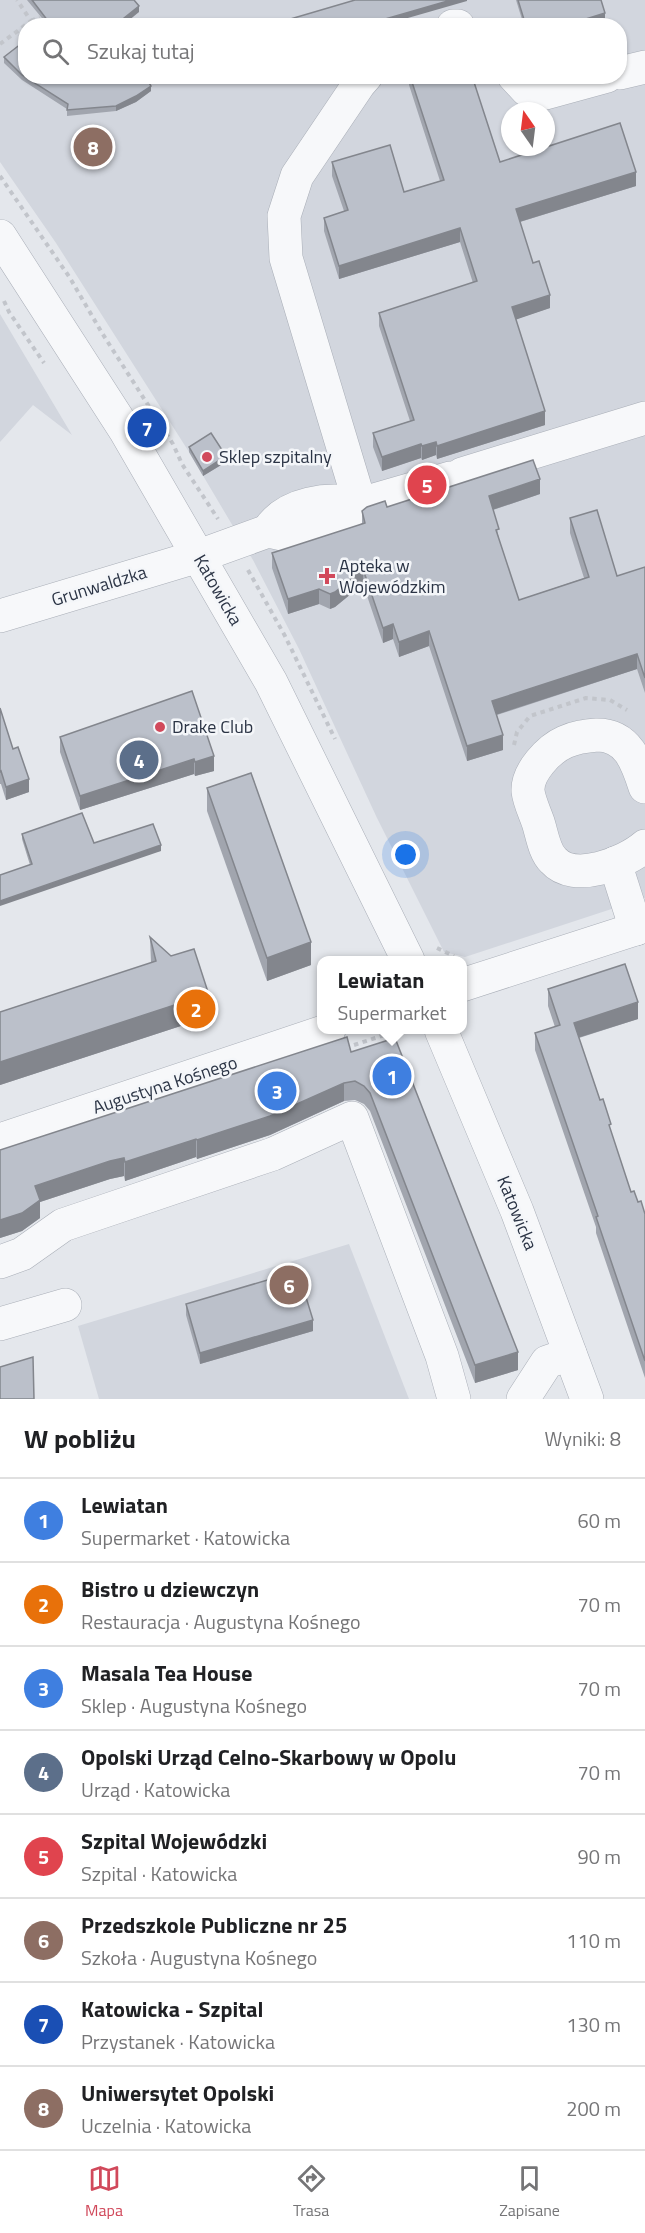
<!DOCTYPE html>
<html lang="pl">
<head>
<meta charset="utf-8">
<style>
  :root { --surface:#fff; --page:#f2f2f2; --text:#202124; --muted:#757577; --line:#e0e0e0; --accent:#d1495b }
  body { margin:0; font-family:"Titillium Web",sans-serif; background:var(--page); color:var(--text) }
  .compass { position:absolute; left:501px; top:102px; width:54px; height:54px; border-radius:50%; background:var(--surface); box-shadow:0 2px 4px #0004; rotate:346deg }
  .you { position:absolute; left:406px; top:855px; width:21px; height:21px; margin:-15px; border:4px solid #fff; border-radius:50%; background:#1a73e8; box-shadow:0 0 0 9px #1a73e833 }
  .badge { display:grid; place-items:center; width:39px; height:39px; border-radius:50%; background:var(--accent); color:#fff; font-size:20px; font-weight:700 }
  .pin { position:absolute; translate:-50% -50%; border:3px solid #fff; box-shadow:0 2px 6px #0006 }
  .popup { position:absolute; left:317px; top:956px; width:150px; height:78px; box-sizing:border-box; display:grid; place-content:center; border-radius:12px; background:var(--surface); filter:drop-shadow(0 2px 4px #0005); font-size:20px; white-space:nowrap; color:var(--muted) }
  .popup b { font-size:22px; color:var(--text) }
  .popup::after { content:''; position:absolute; left:50%; top:100%; margin-left:-12px; border:12px solid transparent; border-top-color:var(--surface) }
  .list { margin:0; padding:0; list-style:none }
  h2 { display:flex; justify-content:space-between; align-items:center; height:78px; margin:0; padding:0 24px; font-size:26px }
  h2 small { font-size:20px; font-weight:400; color:var(--muted) }
  .list li { display:grid; grid-template-columns:39px 1fr auto; gap:18px; align-items:center; box-sizing:border-box; height:84px; padding:0 24px; border-top:2px solid var(--line) }
  .list b { display:block; font-size:22px; white-space:nowrap }
  .list p { margin:0; font-size:20px; white-space:nowrap; color:var(--muted) }
  .list em { font-size:20px; font-style:normal; color:var(--muted) }
  .icon { flex:none; width:33px; height:33px; fill:none; stroke:currentColor; stroke-width:2; stroke-linecap:round; stroke-linejoin:round }
  .map { position:relative; flex:none; width:645px; height:1399px; overflow:hidden }
  .search { position:absolute; background:var(--surface); box-shadow:0 2px 4px #0004; left:18px; right:18px; top:18px; height:66px; display:flex; align-items:center; gap:15px; box-sizing:border-box; padding:0 21px; border-radius:24px; color:var(--muted); font-size:22px }
  .sheet { height:750px; background:var(--surface) }
  nav { display:flex; justify-content:space-around; align-items:center; box-sizing:border-box; height:84px; border-top:2px solid var(--line); background:var(--surface); font-size:16px; color:var(--muted) }
  nav a { display:grid; justify-items:center; gap:3px }
  nav .on { color:var(--accent) }
  .map>svg:first-child { display:block }
  .built { fill:#d2d6de; fill-rule:evenodd }
  .lines { fill:none; stroke-linecap:round; stroke-linejoin:round }
  .minor-casing { stroke:#a9aeb7; stroke-width:34 }
  .path { stroke:#c2c5cb; stroke-width:4; stroke-dasharray:4.5 4.5; stroke-linecap:butt }
  .minor { stroke:#f7f8fa; stroke-width:33 }
  .wall { fill:#a1a5ae }
  .shaded-wall { fill:#83868d }
  .building { fill:#bbc0ca; stroke:#83868d; stroke-width:1.5 }
  .poi-dot { fill:#d1495b; stroke:#f4f6f9; stroke-width:2 }
  .labels { text-anchor:middle; stroke-width:5; stroke-linejoin:round; paint-order:stroke }
  .poi-label { font-size:18px; fill:#2b3445; stroke:#f4f6f9; text-anchor:start }
  .street-label { font-size:18px; fill:#2b3445; stroke:#f4f6f9 }
</style>
</head>
<body>
<div class="map">
<svg width="645" height="1399" viewBox="0 0 645 1399">
  <rect width="100%" height="100%" fill="#e4e7ec"/>
  <g class="built">
    <path d="M 0,0 L 645,0 L 645,898 L 465,957 L 444,952 L 377,818 L 299,649 L 253,560 L 189,452 L 56,243 L 0,162 ZM 26,26 L 620,26 L 620,76 L 26,76 ZM 510,111 L 546,111 L 546,147 L 510,147 Z"/>
    <polygon points="0,314 72,435 33,405 0,442"/>
    <polygon points="349,1244 409,1399 99,1399 78,1326"/>
  </g>
  <g class="lines">
    <g class="minor-casing">
      <g id="minor">
        <polyline points="453,26 458,26"/>
        <polyline points="620,73 645,67"/>
        <polyline points="514,76 527,90 545,93 607,76"/>
        <polyline points="0,236 125,430 271,682 408,960"/>
        <polyline points="462,474 645,418"/>
        <polyline points="360,504 286,258 284,216 297,176 359,84 366,76"/>
        <path d="M 268,531 C 286,502 329,497 360,504"/>
        <polyline points="0,616 199,556 268,531 286,535 312,530 339,519 360,504 450,478"/>
        <path d="M 645,787 C 637,762 628,735 597,735 C 585,736 576,737 565,742 C 549,749 527,772 528,791 C 529,801 535,813 538,822 C 542,834 544,851 553,860 C 574,884 625,863 645,846"/>
        <polyline points="615,863 636,929"/>
        <polyline points="462,985 645,926"/>
        <polyline points="441,1030 517,1211 587,1399"/>
        <polyline points="0,1140 329,1030"/>
        <polyline points="0,1262 22,1254 63,1225 273,1154 352,1118 442,1356 454,1399"/>
        <polyline points="0,1324 65,1305"/>
        <polyline points="523,1399 547,1362 570,1354"/>
      </g>
    </g>
    <g class="path">
      <polyline points="31,21 40,17"/>
      <polyline points="0,44 31,21 17,0"/>
      <polyline points="0,176 70,278 102,333 173,444 182,464 218,519"/>
      <polyline points="4,301 9,312 44,363"/>
      <polyline points="248,570 285,636 335,739"/>
      <polyline points="514,745 517,732 530,716 586,698 610,700 627,710"/>
      <polyline points="437,948 454,956"/>
      <polyline points="354,1045 400,1030"/>
    </g>
    <use href="#minor" class="minor"/>
  </g>
  <g class="wall">
    <polygon points="27,0 134,0 139,12 46,23"/>
    <polygon points="516,0 601,0 605,18 583,26 524,26"/>
    <polygon points="4,57 151,91 136,102 116,111 67,116 67,109 22,80 4,63"/>
    <polygon points="409,76 472,76 500,162 636,186 520,222 533,263 550,308 516,319 545,425 437,459 436,455 422,460 421,458 382,471 373,447 373,433 410,421 379,326 379,313 473,283 460,242 339,279 324,231 324,218 344,211 332,176 332,162 404,192 440,181 409,85"/>
    <polygon points="189,447 226,462 203,476 189,452"/>
    <polygon points="540,494 493,510 499,539 519,600 584,578 570,533 570,518 617,576 645,567 645,693 637,669 497,715 503,750 467,761 429,646 399,657 393,639 383,643 363,584 335,607 330,609 319,604 288,614 272,568 272,553 362,524 362,511 387,507"/>
    <polygon points="0,708 13,749 29,792 6,800 1,784 0,784"/>
    <polygon points="60,737 214,756 214,771 195,776 194,774 80,810 60,752"/>
    <polygon points="207,788 311,965 267,981 207,811"/>
    <polygon points="22,834 94,843 161,851 30,865 22,839"/>
    <polygon points="150,937 208,1015 193,1019 193,1022 0,1085 0,1012 151,963"/>
    <polygon points="548,989 638,1019 579,1038 631,1192 645,1214 645,1378 596,1233 596,1227 535,1050 535,1033 555,1027 548,1006"/>
    <polygon points="351,1052 518,1370 475,1383 370,1111 364,1104 355,1100 344,1101 270,1135 215,1153 197,1159 196,1157 125,1181 124,1176 110,1179 40,1202 40,1218 22,1231 0,1238 0,1150"/>
    <polygon points="186,1304 313,1331 200,1364 186,1315"/>
  </g>
  <g class="shaded-wall">
    <polygon points="451,0 467,0 467,1 380,26 361,26"/>
    <polygon points="139,6 139,12 122,26 114,26"/>
    <polygon points="605,13 605,18 583,26 573,26 573,23"/>
    <polygon points="151,86 151,91 136,102 116,111 116,106"/>
    <polygon points="636,172 636,186 516,223 516,209"/>
    <polygon points="460,228 460,242 339,279 339,266"/>
    <polygon points="550,295 550,308 512,321 512,307"/>
    <polygon points="545,411 545,425 437,459 437,446"/>
    <polygon points="436,442 436,455 422,460 422,446"/>
    <polygon points="421,444 421,458 382,471 382,457"/>
    <polygon points="226,456 226,462 203,476 203,471"/>
    <polygon points="540,479 540,494 489,511 489,496"/>
    <polygon points="363,569 363,584 335,607 330,609 330,594"/>
    <polygon points="319,589 319,604 288,614 288,599"/>
    <polygon points="393,624 393,639 383,643 383,628"/>
    <polygon points="429,631 429,646 399,657 399,642"/>
    <polygon points="637,654 637,669 492,716 492,701"/>
    <polygon points="503,735 503,750 467,761 467,746"/>
    <polygon points="214,756 214,771 195,776 195,762"/>
    <polygon points="194,759 194,774 80,810 80,796"/>
    <polygon points="29,779 29,792 6,800 6,787"/>
    <polygon points="161,845 161,851 0,906 0,901"/>
    <polygon points="311,942 311,965 267,981 267,958"/>
    <polygon points="208,992 208,1015 193,1019 193,1022 0,1085 0,1062"/>
    <polygon points="638,1002 638,1019 574,1039 574,1023"/>
    <polygon points="344,1083 344,1101 270,1135 197,1159 197,1140"/>
    <polygon points="196,1139 196,1157 125,1181 125,1162"/>
    <polygon points="124,1158 124,1176 110,1179 40,1202 40,1218 22,1231 0,1238 0,1220 35,1186 110,1161"/>
    <polygon points="313,1320 313,1331 200,1364 200,1353"/>
    <polygon points="518,1352 518,1370 475,1383 475,1365"/>
  </g>
  <g class="building">
    <polygon points="32,0 134,0 139,6 114,26 43,26 48,21"/>
    <polygon points="355,0 451,0 361,26 270,25"/>
    <polygon points="518,0 601,0 605,13 573,23 574,26 526,26"/>
    <polygon points="26,40 26,76 145,76 151,86 136,96 116,106 67,110 68,104 22,75 4,57"/>
    <polygon points="410,76 472,76 500,162 620,123 636,172 516,209 533,263 539,261 550,295 512,307 545,411 437,446 436,442 422,446 421,444 382,457 373,433 414,420 379,313 477,281 460,228 339,266 324,218 348,210 332,162 390,145 404,192 444,180"/>
    <polygon points="211,433 226,456 203,471 189,447"/>
    <polygon points="533,460 540,479 489,496 499,529 496,530 519,600 589,577 570,518 597,510 617,576 645,567 645,678 637,654 492,701 503,735 467,746 429,631 399,642 393,624 383,628 363,569 335,592 330,594 319,589 288,599 272,553 365,523 362,511 367,507 385,501 387,507"/>
    <polygon points="192,691 214,756 195,762 194,759 80,796 60,737"/>
    <polygon points="0,708 13,749 18,747 29,779 6,787 1,771 0,772"/>
    <polygon points="251,773 311,942 267,958 207,788"/>
    <polygon points="82,813 94,843 153,824 161,845 0,901 0,875 32,864 22,834"/>
    <polygon points="150,937 171,956 194,949 208,992 192,997 193,999 0,1062 0,1012 156,961"/>
    <polygon points="625,964 638,1002 574,1023 600,1100 603,1099 611,1124 609,1125 631,1192 634,1191 638,1202 641,1201 645,1214 645,1361 596,1217 598,1216 535,1033 560,1025 548,989"/>
    <polygon points="347,1037 351,1052 395,1038 518,1352 475,1365 370,1093 364,1086 355,1081 344,1083 270,1116 215,1134 197,1140 196,1139 125,1162 124,1158 110,1161 35,1186 40,1200 22,1213 0,1220 0,1150"/>
    <polygon points="298,1271 313,1320 200,1353 186,1304"/>
    <polygon points="33,1357 34,1399 0,1399 0,1367"/>
  </g>
  <g class="poi-dot">
    <circle cx="207" cy="457" r="6"/>
    <path d="M324 567h6v6h6v6h-6v6h-6v-6h-6v-6h6z"/>
    <circle cx="160" cy="727" r="6"/>
  </g>
  <g class="labels">
    <g class="poi-label">
      <text x="219" y="463">Sklep szpitalny</text>
      <text x="339" y="572">Apteka w<tspan x="339" dy="21">Wojewódzkim</tspan></text>
      <text x="172" y="733">Drake Club</text>
    </g>
    <g class="street-label">
      <text transform="translate(99 586) rotate(-17)" y="6">Grunwaldzka</text>
      <text transform="translate(218 590) rotate(60)" y="6">Katowicka</text>
      <text transform="translate(165 1085) rotate(-18)" y="6">Augustyna Kośnego</text>
      <text transform="translate(517 1213) rotate(68)" y="6">Katowicka</text>
    </g>
  </g>
</svg>
<svg class="compass" viewBox="-18 -18 36 36"><path d="M0-13l5 13h-10z" fill="#e53935"/><path d="M0 13l5-13h-10z" fill="#757577"/></svg>
<div class="you"></div>
<div class="pin badge" style="left:392px;top:1076px;background:#3f7fe0">1</div>
<div class="popup"><b>Lewiatan</b>Supermarket</div>
<div class="pin badge" style="left:196px;top:1009px;background:#e8710a">2</div>
<div class="pin badge" style="left:277px;top:1091px;background:#3f7fe0">3</div>
<div class="pin badge" style="left:139px;top:760px;background:#5c6f8a">4</div>
<div class="pin badge" style="left:427px;top:485px;background:#e0444e">5</div>
<div class="pin badge" style="left:289px;top:1285px;background:#8d6e63">6</div>
<div class="pin badge" style="left:147px;top:428px;background:#1a4fb4">7</div>
<div class="pin badge" style="left:93px;top:147px;background:#8d6e63">8</div>
<div class="search"><svg class="icon" aria-label="search" viewBox="0 0 24 24"><circle cx="10" cy="10" r="6"/><path d="M15 15l6 6"/></svg>Szukaj tutaj</div>
</div>
<section class="sheet">
<h2>W pobliżu<small>Wyniki: 8</small></h2>
<ul class="list">
<li><span class="badge" style="background:#3f7fe0">1</span><div><b>Lewiatan</b><p>Supermarket · Katowicka</p></div><em>60 m</em></li>
<li><span class="badge" style="background:#e8710a">2</span><div><b>Bistro u dziewczyn</b><p>Restauracja · Augustyna Kośnego</p></div><em>70 m</em></li>
<li><span class="badge" style="background:#3f7fe0">3</span><div><b>Masala Tea House</b><p>Sklep · Augustyna Kośnego</p></div><em>70 m</em></li>
<li><span class="badge" style="background:#5c6f8a">4</span><div><b>Opolski Urząd Celno-Skarbowy w Opolu</b><p>Urząd · Katowicka</p></div><em>70 m</em></li>
<li><span class="badge" style="background:#e0444e">5</span><div><b>Szpital Wojewódzki</b><p>Szpital · Katowicka</p></div><em>90 m</em></li>
<li><span class="badge" style="background:#8d6e63">6</span><div><b>Przedszkole Publiczne nr 25</b><p>Szkoła · Augustyna Kośnego</p></div><em>110 m</em></li>
<li><span class="badge" style="background:#1a4fb4">7</span><div><b>Katowicka - Szpital</b><p>Przystanek · Katowicka</p></div><em>130 m</em></li>
<li><span class="badge" style="background:#8d6e63">8</span><div><b>Uniwersytet Opolski</b><p>Uczelnia · Katowicka</p></div><em>200 m</em></li>
</ul>
</section>
<nav>
<a class="on"><svg class="icon" aria-label="map" viewBox="0 0 24 24"><path d="M3 6l6-2 6 2 6-2v14l-6 2-6-2-6 2zM9 4v14M15 6v14"/></svg>Mapa</a>
<a><svg class="icon" aria-label="directions" viewBox="0 0 24 24"><path d="M12 3l9 9-9 9-9-9zM9 14v-3h6M13 9l2 2-2 2"/></svg>Trasa</a>
<a><svg class="icon" aria-label="saved" viewBox="0 0 24 24"><path d="M7 4h10v16l-5-4-5 4z"/></svg>Zapisane</a>
</nav>
</body>
</html>
